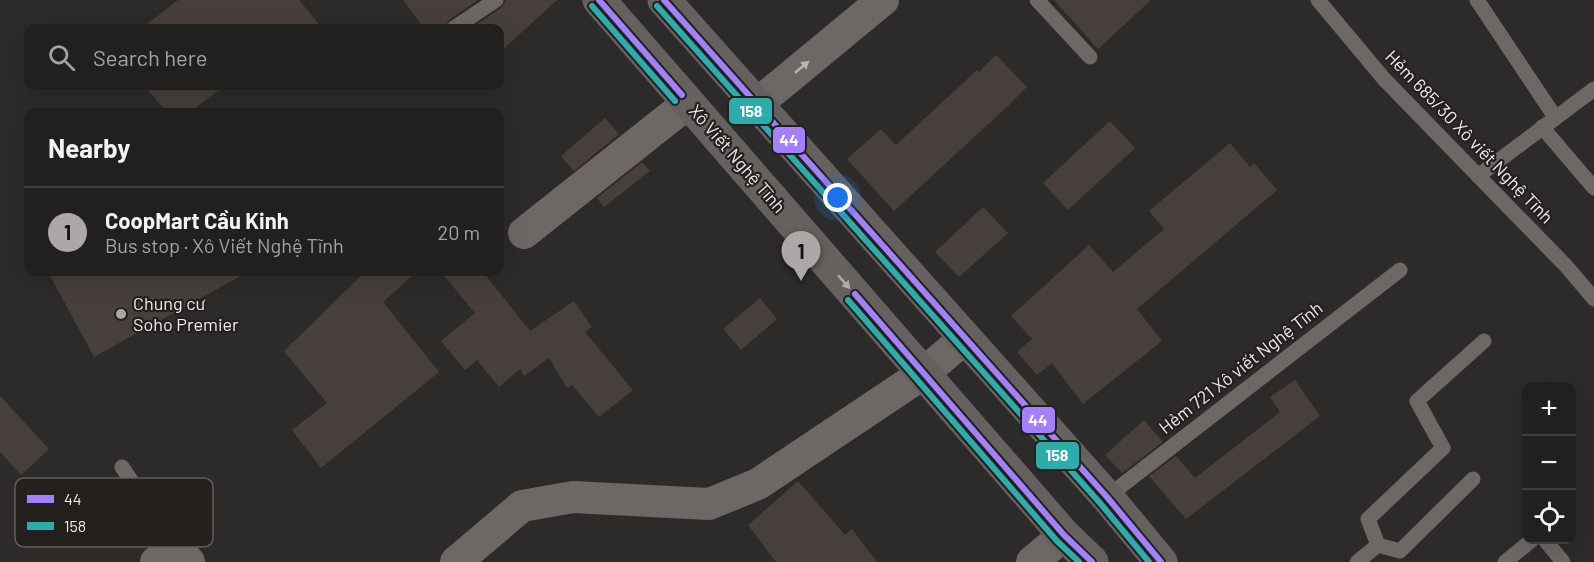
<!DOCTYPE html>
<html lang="en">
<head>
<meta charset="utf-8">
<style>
  :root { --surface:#22201f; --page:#2e2d2c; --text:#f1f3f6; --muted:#a2a3a4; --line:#3f3e3d; --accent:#aba8a7 }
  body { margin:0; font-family:Barlow,sans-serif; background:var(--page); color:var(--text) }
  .controls { position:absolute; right:18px; bottom:18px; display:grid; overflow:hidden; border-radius:12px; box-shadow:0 6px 24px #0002 }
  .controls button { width:54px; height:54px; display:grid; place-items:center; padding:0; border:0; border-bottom:2px solid var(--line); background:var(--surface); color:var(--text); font:30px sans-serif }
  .you { position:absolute; left:838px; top:198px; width:21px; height:21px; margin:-15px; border:4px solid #fff; border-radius:50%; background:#1a73e8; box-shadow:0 0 0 9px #1a73e833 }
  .badge { display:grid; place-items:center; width:39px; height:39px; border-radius:50%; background:var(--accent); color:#111; font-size:20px; font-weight:700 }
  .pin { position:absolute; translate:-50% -50px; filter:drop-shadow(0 2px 3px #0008) }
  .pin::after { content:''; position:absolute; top:32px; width:21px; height:18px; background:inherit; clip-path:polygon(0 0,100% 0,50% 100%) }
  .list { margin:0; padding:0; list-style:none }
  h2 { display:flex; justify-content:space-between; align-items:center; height:78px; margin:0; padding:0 24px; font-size:26px }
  h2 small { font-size:20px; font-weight:400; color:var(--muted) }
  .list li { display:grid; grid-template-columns:39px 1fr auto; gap:18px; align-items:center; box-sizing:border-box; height:90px; padding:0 24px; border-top:2px solid var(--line) }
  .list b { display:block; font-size:22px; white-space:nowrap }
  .list p { margin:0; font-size:20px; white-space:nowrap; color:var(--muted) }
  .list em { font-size:20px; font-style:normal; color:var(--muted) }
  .icon { flex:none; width:33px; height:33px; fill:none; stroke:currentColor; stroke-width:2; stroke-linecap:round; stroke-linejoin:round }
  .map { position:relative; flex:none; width:1594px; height:562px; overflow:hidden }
  .search { position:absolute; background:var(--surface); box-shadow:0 6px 24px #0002; left:24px; top:24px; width:480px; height:66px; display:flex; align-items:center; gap:15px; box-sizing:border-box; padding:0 21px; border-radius:12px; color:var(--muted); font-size:22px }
  .panel { position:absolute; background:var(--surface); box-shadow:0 6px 24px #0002; left:24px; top:108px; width:480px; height:168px; border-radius:12px }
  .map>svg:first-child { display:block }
  .building { fill:#463f3c }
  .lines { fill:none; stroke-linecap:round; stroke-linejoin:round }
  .lane { stroke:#6d6765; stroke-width:15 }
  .street { stroke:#6d6765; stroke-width:32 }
  .secondary { stroke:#65615f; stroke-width:33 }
  .bus-1-casing { stroke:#24201e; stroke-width:10 }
  .bus-2-casing { stroke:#24201e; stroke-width:10 }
  .bus-1 { stroke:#a380ff; stroke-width:6 }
  .bus-2 { stroke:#2dacac; stroke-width:6 }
  .oneway { fill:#bbb7b5 }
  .oneway2 { fill:#b1adac }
  .poi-dot { fill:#aba8a7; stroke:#24201e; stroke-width:2 }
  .labels { text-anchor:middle; stroke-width:4.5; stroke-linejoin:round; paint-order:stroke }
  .street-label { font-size:18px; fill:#efeceb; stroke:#24201e }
  .poi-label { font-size:18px; fill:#efeceb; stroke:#24201e; text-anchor:start }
  .key { fill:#24201e; stroke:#615d5c; stroke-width:1.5 }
  .key-label { font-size:16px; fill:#efeceb }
  .line-badge { stroke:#24201e; stroke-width:2 }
  .badge-label { font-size:16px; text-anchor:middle; font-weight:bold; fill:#fff }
</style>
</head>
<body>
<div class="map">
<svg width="1594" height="562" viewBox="0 0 1594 562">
  <rect width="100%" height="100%" fill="#2d2b29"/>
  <g class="building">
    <polygon points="178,0 299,0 322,28 142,28"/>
    <polygon points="403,0 478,0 449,20 444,28 424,28"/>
    <polygon points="506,0 557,0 500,52 500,28 471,28 501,8"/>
    <polygon points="1054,0 1151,0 1098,49"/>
    <polygon points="996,55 1027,87 1009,105 894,211 847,159 881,129 896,145 977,70 979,72"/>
    <polygon points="145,86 224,86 190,112 166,112"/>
    <polygon points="605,118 619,134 574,171 561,156"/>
    <polygon points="1110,121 1135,148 1068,210 1043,183"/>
    <polygon points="1230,143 1250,167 1254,163 1277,190 1137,309 1162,341 1083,404 1052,363 1037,375 1017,352 1032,339 1011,316 1089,245 1113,272 1164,229 1149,211"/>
    <polygon points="642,162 650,171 604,207 597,198"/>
    <polygon points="983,207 1008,233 959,277 935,252"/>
    <polygon points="48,272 248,272 94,357"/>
    <polygon points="365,272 416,272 383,302 439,372 321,468 292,430 327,403 284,351"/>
    <polygon points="441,272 483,272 530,331 574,301 592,327 585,332 633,390 599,417 572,385 567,388 549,358 524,376 520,369 499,387 477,360 465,370 441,341 475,313"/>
    <polygon points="760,298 777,319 741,350 723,329"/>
    <polygon points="1295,380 1320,416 1186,519 1149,476 1176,456 1195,478 1280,412 1270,397"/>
    <polygon points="0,396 49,449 21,475 0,452"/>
    <polygon points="1144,420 1163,442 1122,473 1105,455"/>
    <polygon points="798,481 845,535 852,529 877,562 776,562 748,525"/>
  </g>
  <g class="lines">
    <g class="lane">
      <polyline points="1037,0 1090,57"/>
      <polyline points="1318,0 1384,79 1567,267 1594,299"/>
      <polyline points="1477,0 1555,117"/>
      <polyline points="454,28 496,0"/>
      <polyline points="1542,127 1594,188"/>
      <polyline points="1478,176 1594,89"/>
      <polyline points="122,467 176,547"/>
      <polyline points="1107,497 1400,270"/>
      <polyline points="1545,540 1563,562"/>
      <polyline points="1378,545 1400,551 1473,479"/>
      <polyline points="1357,562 1378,545 1368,519 1443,448 1417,401 1484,341"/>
      <polyline points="1505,562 1532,540"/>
    </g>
    <g class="street">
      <polyline points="757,104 883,0"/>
      <polyline points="524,233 688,103"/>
      <polyline points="156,562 176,547 189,562"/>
      <polyline points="456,562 522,506 573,497 709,504 758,484 924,373 965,338"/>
      <polyline points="1032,562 1064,535"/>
    </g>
    <g class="secondary">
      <polyline points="599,0 1064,535 1092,562"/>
      <polyline points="664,0 1107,497 1161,562"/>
    </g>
    <g class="bus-1-casing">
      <g id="bus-1">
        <polyline points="599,0 682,95"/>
        <polyline points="664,0 1107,497 1161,562"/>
        <polyline points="855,294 1064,535 1092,562"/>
      </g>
    </g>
    <g class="bus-2-casing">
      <g id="bus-2">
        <polyline points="592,6 675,101"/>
        <polyline points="657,6 1100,503 1149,562"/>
        <polyline points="848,300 1057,541 1079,562"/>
      </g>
    </g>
    <use href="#bus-1" class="bus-1"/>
    <use href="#bus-2" class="bus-2"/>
  </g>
  <defs><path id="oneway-solid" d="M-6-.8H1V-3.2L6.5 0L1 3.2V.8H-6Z" transform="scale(1.5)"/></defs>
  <use class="oneway" href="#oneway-solid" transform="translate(802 67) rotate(-40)"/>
  <use class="oneway2" href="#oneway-solid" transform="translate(844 282) rotate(49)"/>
  <circle class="poi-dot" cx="121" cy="314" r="6"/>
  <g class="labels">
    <g class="street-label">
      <text transform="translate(1469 137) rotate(46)" y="6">Hẻm 685/30 Xô viết Nghệ Tĩnh</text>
      <text transform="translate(737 159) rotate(49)" y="6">Xô Viết Nghệ Tĩnh</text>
      <text transform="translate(1241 368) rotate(-38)" y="6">Hẻm 721 Xô viết Nghệ Tĩnh</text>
    </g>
    <g class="poi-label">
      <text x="133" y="310">Chung cư<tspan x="133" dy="21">Soho Premier</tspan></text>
    </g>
  </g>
  <rect x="15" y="478" width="198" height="69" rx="9" class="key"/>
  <rect x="27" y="495" width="27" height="8" fill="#a380ff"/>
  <rect x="27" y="522" width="27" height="8" fill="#2dacac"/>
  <g class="key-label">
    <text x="64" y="505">44</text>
    <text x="64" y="532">158</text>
  </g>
  <g class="line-badge">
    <rect x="728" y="97" width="45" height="28" rx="6" fill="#2dacac"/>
    <rect x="772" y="126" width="34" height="28" rx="6" fill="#a380ff"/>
    <rect x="1021" y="406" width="35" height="28" rx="6" fill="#a380ff"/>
    <rect x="1035" y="441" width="45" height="29" rx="6" fill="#2dacac"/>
  </g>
  <g class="badge-label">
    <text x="751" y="117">158</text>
    <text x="789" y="146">44</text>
    <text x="1038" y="426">44</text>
    <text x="1057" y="461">158</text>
  </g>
</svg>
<div class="controls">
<button>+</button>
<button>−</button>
<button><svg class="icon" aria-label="locate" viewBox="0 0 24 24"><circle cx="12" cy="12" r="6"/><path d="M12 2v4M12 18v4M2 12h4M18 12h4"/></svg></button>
</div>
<div class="you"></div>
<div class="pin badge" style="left:801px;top:281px">1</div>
<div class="search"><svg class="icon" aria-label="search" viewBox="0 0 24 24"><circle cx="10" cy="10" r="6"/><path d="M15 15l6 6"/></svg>Search here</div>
<section class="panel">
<h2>Nearby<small></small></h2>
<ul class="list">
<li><span class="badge">1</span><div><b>CoopMart Cầu Kinh</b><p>Bus stop · Xô Viết Nghệ Tĩnh</p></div><em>20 m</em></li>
</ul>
</section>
</div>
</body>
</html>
